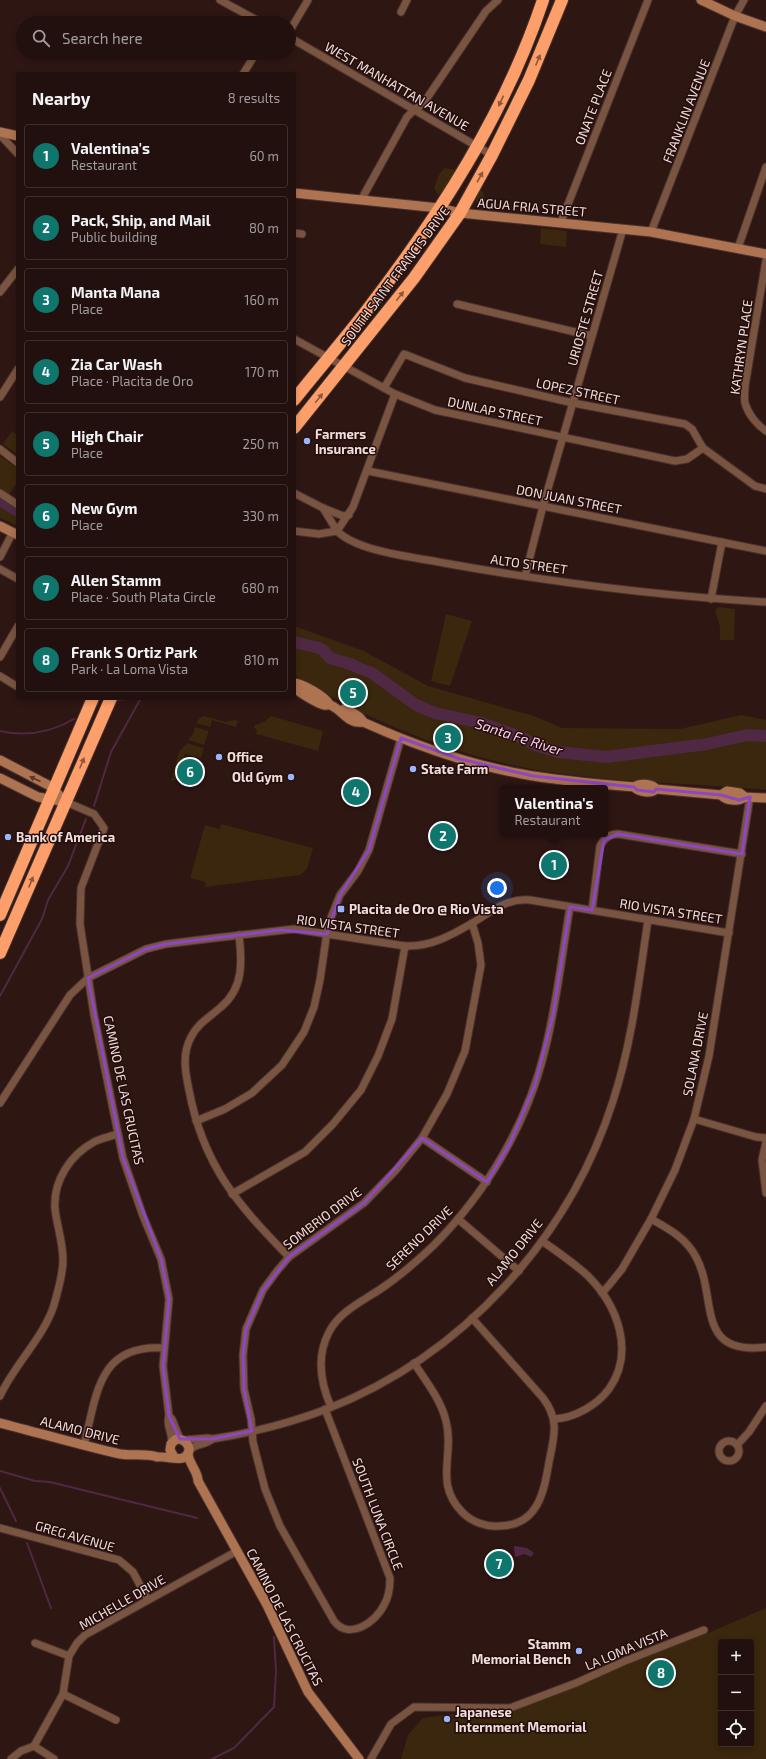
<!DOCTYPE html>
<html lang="en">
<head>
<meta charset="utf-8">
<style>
  :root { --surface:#22100e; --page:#2e1e1c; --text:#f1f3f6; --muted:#a29d9e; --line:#3f302e; --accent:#0f766e }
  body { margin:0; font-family:"Exo 2",sans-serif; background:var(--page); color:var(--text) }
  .controls { position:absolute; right:12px; bottom:12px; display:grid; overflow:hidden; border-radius:4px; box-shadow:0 2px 6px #0003 }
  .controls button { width:36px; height:36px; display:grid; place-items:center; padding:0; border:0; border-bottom:1px solid var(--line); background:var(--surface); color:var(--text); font:20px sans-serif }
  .you { position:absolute; left:497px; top:888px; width:14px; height:14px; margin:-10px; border:3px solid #fff; border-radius:50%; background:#1a73e8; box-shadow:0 0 0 6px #1a73e833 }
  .badge { display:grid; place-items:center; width:26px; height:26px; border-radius:50%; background:var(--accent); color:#fff; font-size:13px; font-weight:700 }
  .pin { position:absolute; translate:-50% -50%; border:2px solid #fff; box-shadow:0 1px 4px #0006 }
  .popup { position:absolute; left:500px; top:785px; width:108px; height:52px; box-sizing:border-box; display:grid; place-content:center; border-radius:4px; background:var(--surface); filter:drop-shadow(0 1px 3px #0005); font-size:13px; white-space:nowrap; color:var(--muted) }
  .popup b { font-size:15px; color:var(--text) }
  .popup::after { content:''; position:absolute; left:50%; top:100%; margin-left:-8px; border:8px solid transparent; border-top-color:var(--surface) }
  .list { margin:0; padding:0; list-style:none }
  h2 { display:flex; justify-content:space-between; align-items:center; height:52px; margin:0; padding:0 16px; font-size:17px }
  h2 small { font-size:13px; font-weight:400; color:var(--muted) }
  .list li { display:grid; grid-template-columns:26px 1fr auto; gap:12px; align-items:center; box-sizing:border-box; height:64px; margin:0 8px 8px; padding:0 8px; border:1px solid var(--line); border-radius:4px }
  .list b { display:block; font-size:15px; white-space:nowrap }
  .list p { margin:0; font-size:13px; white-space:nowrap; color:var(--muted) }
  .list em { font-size:13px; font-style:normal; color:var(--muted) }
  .icon { flex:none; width:22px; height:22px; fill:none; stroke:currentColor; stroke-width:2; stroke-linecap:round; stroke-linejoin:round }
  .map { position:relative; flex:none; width:766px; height:1759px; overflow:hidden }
  .search { position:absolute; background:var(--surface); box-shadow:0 2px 6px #0003; left:16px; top:16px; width:280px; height:44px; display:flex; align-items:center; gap:10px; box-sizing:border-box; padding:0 14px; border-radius:22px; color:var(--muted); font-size:15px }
  .panel { position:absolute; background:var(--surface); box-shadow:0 2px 6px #0003; left:16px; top:72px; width:280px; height:628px; border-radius:4px }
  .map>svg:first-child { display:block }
  .green { fill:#3a270d; fill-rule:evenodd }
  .water { fill:#4f2843 }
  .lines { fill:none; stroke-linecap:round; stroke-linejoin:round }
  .stream { stroke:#4f2843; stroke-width:2 }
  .river { stroke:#4f2843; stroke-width:12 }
  .street-casing { stroke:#49322f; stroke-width:9 }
  .secondary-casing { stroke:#49322f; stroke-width:11 }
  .highway-casing { stroke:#49322f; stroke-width:14 }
  .street { stroke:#795440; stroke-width:7 }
  .secondary { stroke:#ae7351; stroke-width:9 }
  .highway { stroke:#fc9f6a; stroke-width:12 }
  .oneway { fill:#90563a }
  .oneway2 { fill:#5b3627 }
  .marked { fill:none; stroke:#8d47c3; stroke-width:3; stroke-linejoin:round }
  .poi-dot { fill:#9db4fd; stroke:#240d0b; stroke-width:1.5 }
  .labels { text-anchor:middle; stroke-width:3; stroke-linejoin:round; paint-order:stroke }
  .street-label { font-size:13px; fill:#f0dedc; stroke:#240d0b }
  .poi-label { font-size:13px; font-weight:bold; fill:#f0dedc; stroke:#240d0b; text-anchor:start }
  .water-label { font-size:14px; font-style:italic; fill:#ffd3ef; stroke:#240d0b }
</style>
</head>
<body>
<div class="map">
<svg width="766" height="1759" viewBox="0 0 766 1759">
  <rect width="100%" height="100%" fill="#2e1613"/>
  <g class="green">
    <polygon points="444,168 456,170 444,189 438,195 434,188 439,175"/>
    <polygon points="480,189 483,192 486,205 478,204 476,200"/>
    <polygon points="541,228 567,231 566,247 540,244"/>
    <polygon points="12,431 18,436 18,455 3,444"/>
    <polygon points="0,456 18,469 18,481 9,495 0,488"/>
    <polygon points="0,497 18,509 18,526 0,518"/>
    <polygon points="718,607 735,609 734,640 720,640 720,627 715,611"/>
    <polygon points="446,614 472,621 450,686 431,681"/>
    <path d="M 294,626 L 364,651 L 428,686 L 534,716 L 562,728 L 680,729 L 741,715 L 766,720 L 766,790 C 694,783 621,783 549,772 C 459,758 371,723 294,675 Z"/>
    <polygon points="204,716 226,722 234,720 238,721 236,727 212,720 210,727 196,723 200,718"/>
    <polygon points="271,716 323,731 318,751 256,734 257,730 254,728 255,725 264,722"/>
    <polygon points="195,727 209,731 204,745 188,740 193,734"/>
    <polygon points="187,743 204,748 201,758 185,754 177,780 171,781 179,752"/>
    <polygon points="221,824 313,848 307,869 300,875 205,887 206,882 190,878 205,825 220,829"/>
    <path d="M 766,1608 L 766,1759 L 401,1759 L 408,1735 L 423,1718 L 519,1705 L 706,1634 ZM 721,1642 L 751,1642 L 751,1744 L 721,1744 Z"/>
  </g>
  <polygon class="water" points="514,1546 527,1548 534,1553 531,1557 525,1554 515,1557"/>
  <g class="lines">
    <g class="stream">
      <polyline points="118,700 139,698"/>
      <path d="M 0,731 C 27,737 50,733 74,719"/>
      <polyline points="94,806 111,752 141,698"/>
      <polyline points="603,834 604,834"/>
      <polyline points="0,996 42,919 48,900 68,866 86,819"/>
      <polyline points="0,1471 35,1481 50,1482 197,1518"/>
      <polyline points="0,1488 16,1521"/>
      <polyline points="27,1543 51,1608"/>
      <polyline points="212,1759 234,1748 274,1707 276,1671 274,1637"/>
    </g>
    <g class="river">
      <polyline points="0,500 18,511"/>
      <polyline points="294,642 319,648 323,650 330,658 353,665"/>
      <polyline points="356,667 372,673 416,705 435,713 481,723 523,738 535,745 558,752 606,757 707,744 747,735 766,736"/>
    </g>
    <g class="street-casing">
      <g id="street">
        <polyline points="220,0 262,23"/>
        <polyline points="401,12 407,0"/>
        <polyline points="289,32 308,0"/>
        <polyline points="289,37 492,155"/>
        <polyline points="243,74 256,53"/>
        <polyline points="0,135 18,154"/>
        <polyline points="361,200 407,117 415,109 423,104 486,11 498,0"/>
        <polyline points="561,222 648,0"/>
        <polyline points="651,232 735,16 744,0"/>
        <polyline points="294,233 302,234"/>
        <polyline points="738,248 766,167"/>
        <path d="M 766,260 L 745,386 C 745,391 744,398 745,403 C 748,414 757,425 766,431"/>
        <polyline points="0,292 18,269"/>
        <polyline points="457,304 592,336"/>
        <polyline points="294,339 395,394 435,410 675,461 687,459 703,448"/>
        <polyline points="384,388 404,354 465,378 573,403 685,424 692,429 703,448 755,486 766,489"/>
        <polyline points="0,397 18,369"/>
        <polyline points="0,449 18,463"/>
        <polyline points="368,471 766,551"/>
        <polyline points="0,493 18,505"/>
        <polyline points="294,493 323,508 337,531 353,507 395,394"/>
        <polyline points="323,508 343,516 349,515"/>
        <path d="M 294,531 L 319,534 L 337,531 C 358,552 414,557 444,563 C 550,582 658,596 766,602"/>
        <polyline points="0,557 13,532"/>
        <polyline points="0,569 18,579"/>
        <polyline points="525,576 543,506 623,229"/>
        <polyline points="711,599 722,542"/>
        <polyline points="0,657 18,626"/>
        <polyline points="0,676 18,687"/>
        <path d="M 66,802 L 94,814 L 104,828 L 81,888 L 80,924 L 94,1015 L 123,1158 L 143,1216 L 161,1259 L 169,1299 L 163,1366 L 169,1416 C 165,1425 174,1434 171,1444"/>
        <path d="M 592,910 L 600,846 C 604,838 610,834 618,834 L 742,854"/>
        <path d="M 239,935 C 242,961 244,988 221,1007 C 210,1017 198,1023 191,1037 C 182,1054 185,1071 189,1090 C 203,1165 237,1204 289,1257"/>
        <path d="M 0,1103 L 70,995 L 88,978 L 146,949 L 166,944 L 215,938 L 294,929 L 405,946 C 431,947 452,935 474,922 C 492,911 507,898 530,900 L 729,933"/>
        <polyline points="694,1119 756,1137 766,1138"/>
        <polyline points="196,1121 225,1109 252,1093 282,1065 304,1032 314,1007 320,980 328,925 340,895 358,871 369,850 401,738"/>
        <polyline points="422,1138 487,1182"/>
        <polyline points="766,1142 762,1160 766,1193"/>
        <polyline points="232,1194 305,1152 333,1124 361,1090 378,1056 392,1019 405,946"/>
        <polyline points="458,1219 519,1271"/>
        <path d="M 651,1219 C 669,1229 686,1238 696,1257 C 718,1297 694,1356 766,1347"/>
        <path d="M 542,1241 C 558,1252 574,1263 588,1276 C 618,1306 635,1352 609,1389 C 597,1405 575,1418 554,1419"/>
        <polyline points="602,1293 610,1284 622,1269 651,1219 675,1170 694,1119 709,1056 750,797"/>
        <path d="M 414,1363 C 426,1381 441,1400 446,1421 C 455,1456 433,1483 463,1513 C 472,1522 486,1527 499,1526 C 538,1526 544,1492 549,1462 C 554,1437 560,1420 543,1398 L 472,1318"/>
        <path d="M 0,1396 C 14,1365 44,1337 54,1305 C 58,1290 63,1275 63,1260 C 63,1242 57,1226 55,1209 C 53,1181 70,1155 94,1142 C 101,1138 110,1137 117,1134"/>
        <path d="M 331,1407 C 320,1382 316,1357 329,1332 C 340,1311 363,1301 382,1288 C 400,1276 417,1261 433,1246 C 487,1192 527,1124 545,1050 C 557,1003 562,954 570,907"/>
        <path d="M 325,1409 L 390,1578 C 390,1587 389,1597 384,1605 C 376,1622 349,1641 334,1621 L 280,1526 L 265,1489 L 253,1442 L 251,1419 L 244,1389 L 243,1355 L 246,1329 L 263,1290 L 277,1271 L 289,1257 L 364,1203 L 396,1170 L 422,1138 L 447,1094 L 465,1051 L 481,965 L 478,943 L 472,923"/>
        <polyline points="169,1416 172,1419 180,1439"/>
        <path d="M 184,1440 L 208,1438 L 212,1439 C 251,1433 290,1423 327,1409 C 462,1356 569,1239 613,1101 C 632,1043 639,980 648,920"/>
        <circle cx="729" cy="1451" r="10"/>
        <path d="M 84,1445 C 97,1394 98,1344 164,1348"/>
        <polyline points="737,1445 749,1432 766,1406"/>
        <path d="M 189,1451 C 195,1443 205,1446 212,1439"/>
        <polyline points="0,1528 119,1560 133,1572 148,1600"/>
        <polyline points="35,1643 69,1656"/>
        <polyline points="63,1694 116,1720"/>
        <polyline points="11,1759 21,1751 34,1746"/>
        <polyline points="54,1759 34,1746 63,1694 69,1656 77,1643 85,1635 237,1551"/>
        <polyline points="371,1759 391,1724 414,1707 510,1708 576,1683 625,1661 704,1630"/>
      </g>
    </g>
    <g class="secondary-casing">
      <g id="secondary">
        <polyline points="701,0 735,16 766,27"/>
        <polyline points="0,132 18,136"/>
        <polyline points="294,193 439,208 460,213 651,232 766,254"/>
        <polyline points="0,526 18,535"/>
        <path d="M 294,683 C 302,683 326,697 329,704"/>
        <path d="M 294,687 C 298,692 318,704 324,705 C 328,706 326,704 330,705 C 342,709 348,725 363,722 C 414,745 467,764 522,774 C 559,781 597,784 634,787 C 639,792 651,794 656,789"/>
        <path d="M 341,711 L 344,709 C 351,712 360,715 363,722"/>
        <polyline points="0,760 50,786 66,802"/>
        <polyline points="0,778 38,797 66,802"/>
        <path d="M 634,787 C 639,783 652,783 656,789 L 721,795 C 727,801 738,802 745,797"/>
        <polyline points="721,795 727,791 740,793 745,797 766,798"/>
        <path d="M 0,1423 C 40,1433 80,1445 120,1454 C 131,1456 149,1453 157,1457 C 164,1456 178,1460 183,1458 C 195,1452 187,1438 176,1439 L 171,1444 L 170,1450 L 174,1457"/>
        <path d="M 188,1453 C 188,1463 198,1471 198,1481 L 267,1605 L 308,1692 L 359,1759"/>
      </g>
    </g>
    <g class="highway-casing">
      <g id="highway">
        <path d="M 294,400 C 318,370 343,341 367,310 C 439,216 505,114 543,0"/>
        <polyline points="294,428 414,278 460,213 492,155 529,80 562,0"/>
        <polyline points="0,915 93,698"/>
        <polyline points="0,953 111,698"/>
      </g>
    </g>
    <use href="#street" class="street"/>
    <use href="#secondary" class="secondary"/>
    <use href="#highway" class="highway"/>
  </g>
  <defs><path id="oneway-solid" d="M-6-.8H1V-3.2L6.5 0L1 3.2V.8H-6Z"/></defs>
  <g class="oneway">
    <use href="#oneway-solid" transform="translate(538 60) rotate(-67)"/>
    <use href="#oneway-solid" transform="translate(501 101) rotate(115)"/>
    <use href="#oneway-solid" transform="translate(480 177) rotate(-61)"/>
    <use href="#oneway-solid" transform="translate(400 296) rotate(-52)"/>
    <use href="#oneway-solid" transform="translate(319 398) rotate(-51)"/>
    <use href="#oneway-solid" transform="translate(82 763) rotate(-67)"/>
    <use href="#oneway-solid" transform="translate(31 882) rotate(-67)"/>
  </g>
  <use class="oneway2" href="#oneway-solid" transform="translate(35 779) rotate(-156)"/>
  <path class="marked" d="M 401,738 L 460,759 L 533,776 L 634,787 L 637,790 L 654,792 L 656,789 L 721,795 L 739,800 L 750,797 L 742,854 L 618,834 L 604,840 L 592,910 L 570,907 L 553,1015 L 535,1085 L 510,1143 L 487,1182 L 422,1138 L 364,1203 L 289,1257 L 263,1290 L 246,1329 L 243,1355 L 244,1389 L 252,1431 L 212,1439 L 180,1439 L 169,1416 L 163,1366 L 169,1299 L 161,1259 L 123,1158 L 88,978 L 146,949 L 166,944 L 280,930 L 327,934 L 340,895 L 369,850 Z"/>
  <g class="poi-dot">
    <circle cx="307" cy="441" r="4"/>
    <circle cx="219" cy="757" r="4"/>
    <circle cx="413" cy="769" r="4"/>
    <circle cx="291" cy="777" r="4"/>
    <circle cx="8" cy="837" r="4"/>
    <rect x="337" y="905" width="8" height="8" rx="2"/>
    <circle cx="579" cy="1651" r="4"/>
    <circle cx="447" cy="1719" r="4"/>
  </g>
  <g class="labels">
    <g class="street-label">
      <text transform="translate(397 86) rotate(30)" y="5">WEST MANHATTAN AVENUE</text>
      <text transform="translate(593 107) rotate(-69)" y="5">ONATE PLACE</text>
      <text transform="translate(686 111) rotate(-69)" y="5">FRANKLIN AVENUE</text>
      <text transform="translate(532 207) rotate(5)" y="5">AGUA FRIA STREET</text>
      <text transform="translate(395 276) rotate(-53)" y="5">SOUTH SAINT FRANCIS DRIVE</text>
      <text transform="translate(585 318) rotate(-74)" y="5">URIOSTE STREET</text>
      <text transform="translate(741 347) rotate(-82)" y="5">KATHRYN PLACE</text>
      <text transform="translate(578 391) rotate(12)" y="5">LOPEZ STREET</text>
      <text transform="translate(495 411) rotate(12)" y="5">DUNLAP STREET</text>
      <text transform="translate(569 499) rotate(11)" y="5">DON JUAN STREET</text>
      <text transform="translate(529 564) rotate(8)" y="5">ALTO STREET</text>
      <text transform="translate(671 911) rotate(9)" y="5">RIO VISTA STREET</text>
      <text transform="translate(348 926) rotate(8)" y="5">RIO VISTA STREET</text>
      <text transform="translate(695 1054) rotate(-79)" y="5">SOLANA DRIVE</text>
      <text transform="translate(124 1090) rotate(78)" y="5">CAMINO DE LAS CRUCITAS</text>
      <text transform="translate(322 1218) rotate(-37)" y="5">SOMBRIO DRIVE</text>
      <text transform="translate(419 1238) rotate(-44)" y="5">SERENO DRIVE</text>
      <text transform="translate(514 1252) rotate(-51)" y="5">ALAMO DRIVE</text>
      <text transform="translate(80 1430) rotate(14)" y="5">ALAMO DRIVE</text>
      <text transform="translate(378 1514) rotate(69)" y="5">SOUTH LUNA CIRCLE</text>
      <text transform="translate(75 1536) rotate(16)" y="5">GREG AVENUE</text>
      <text transform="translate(122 1602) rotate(-30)" y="5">MICHELLE DRIVE</text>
      <text transform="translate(285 1617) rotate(63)" y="5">CAMINO DE LAS CRUCITAS</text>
      <text transform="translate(626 1649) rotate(-23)" y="5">LA LOMA VISTA</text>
    </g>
    <g class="poi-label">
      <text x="315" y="439">Farmers<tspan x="315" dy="15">Insurance</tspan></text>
      <text x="227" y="762">Office</text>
      <text x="421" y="774">State Farm</text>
      <text x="283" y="782" text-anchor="end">Old Gym</text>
      <text x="16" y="842">Bank of America</text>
      <text x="349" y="914">Placita de Oro @ Rio Vista</text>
      <text x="571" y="1649" text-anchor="end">Stamm<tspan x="571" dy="15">Memorial Bench</tspan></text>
      <text x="455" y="1717">Japanese<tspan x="455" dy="15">Internment Memorial</tspan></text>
    </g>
    <g class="water-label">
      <text transform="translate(519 737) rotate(18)" y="5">Santa Fe River</text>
    </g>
  </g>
</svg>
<div class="controls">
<button>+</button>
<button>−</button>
<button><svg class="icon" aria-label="locate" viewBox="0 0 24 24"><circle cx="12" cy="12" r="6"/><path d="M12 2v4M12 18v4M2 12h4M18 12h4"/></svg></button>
</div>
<div class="you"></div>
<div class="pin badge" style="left:554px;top:865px">1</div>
<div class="popup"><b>Valentina's</b>Restaurant</div>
<div class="pin badge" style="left:443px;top:836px">2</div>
<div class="pin badge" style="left:448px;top:738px">3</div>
<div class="pin badge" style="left:356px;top:792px">4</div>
<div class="pin badge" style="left:353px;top:693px">5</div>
<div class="pin badge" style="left:190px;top:772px">6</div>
<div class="pin badge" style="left:499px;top:1564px">7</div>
<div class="pin badge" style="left:661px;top:1673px">8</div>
<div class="search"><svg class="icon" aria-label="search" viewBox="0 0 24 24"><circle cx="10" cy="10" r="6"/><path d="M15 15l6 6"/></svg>Search here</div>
<section class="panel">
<h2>Nearby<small>8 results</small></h2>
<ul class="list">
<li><span class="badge">1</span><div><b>Valentina's</b><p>Restaurant</p></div><em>60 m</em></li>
<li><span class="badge">2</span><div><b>Pack, Ship, and Mail</b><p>Public building</p></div><em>80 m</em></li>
<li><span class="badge">3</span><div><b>Manta Mana</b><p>Place</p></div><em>160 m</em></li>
<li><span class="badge">4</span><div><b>Zia Car Wash</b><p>Place · Placita de Oro</p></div><em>170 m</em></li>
<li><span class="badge">5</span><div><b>High Chair</b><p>Place</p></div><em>250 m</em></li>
<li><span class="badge">6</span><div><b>New Gym</b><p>Place</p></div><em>330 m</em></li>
<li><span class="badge">7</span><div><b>Allen Stamm</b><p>Place · South Plata Circle</p></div><em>680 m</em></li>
<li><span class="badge">8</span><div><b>Frank S Ortiz Park</b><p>Park · La Loma Vista</p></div><em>810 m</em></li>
</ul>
</section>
</div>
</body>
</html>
